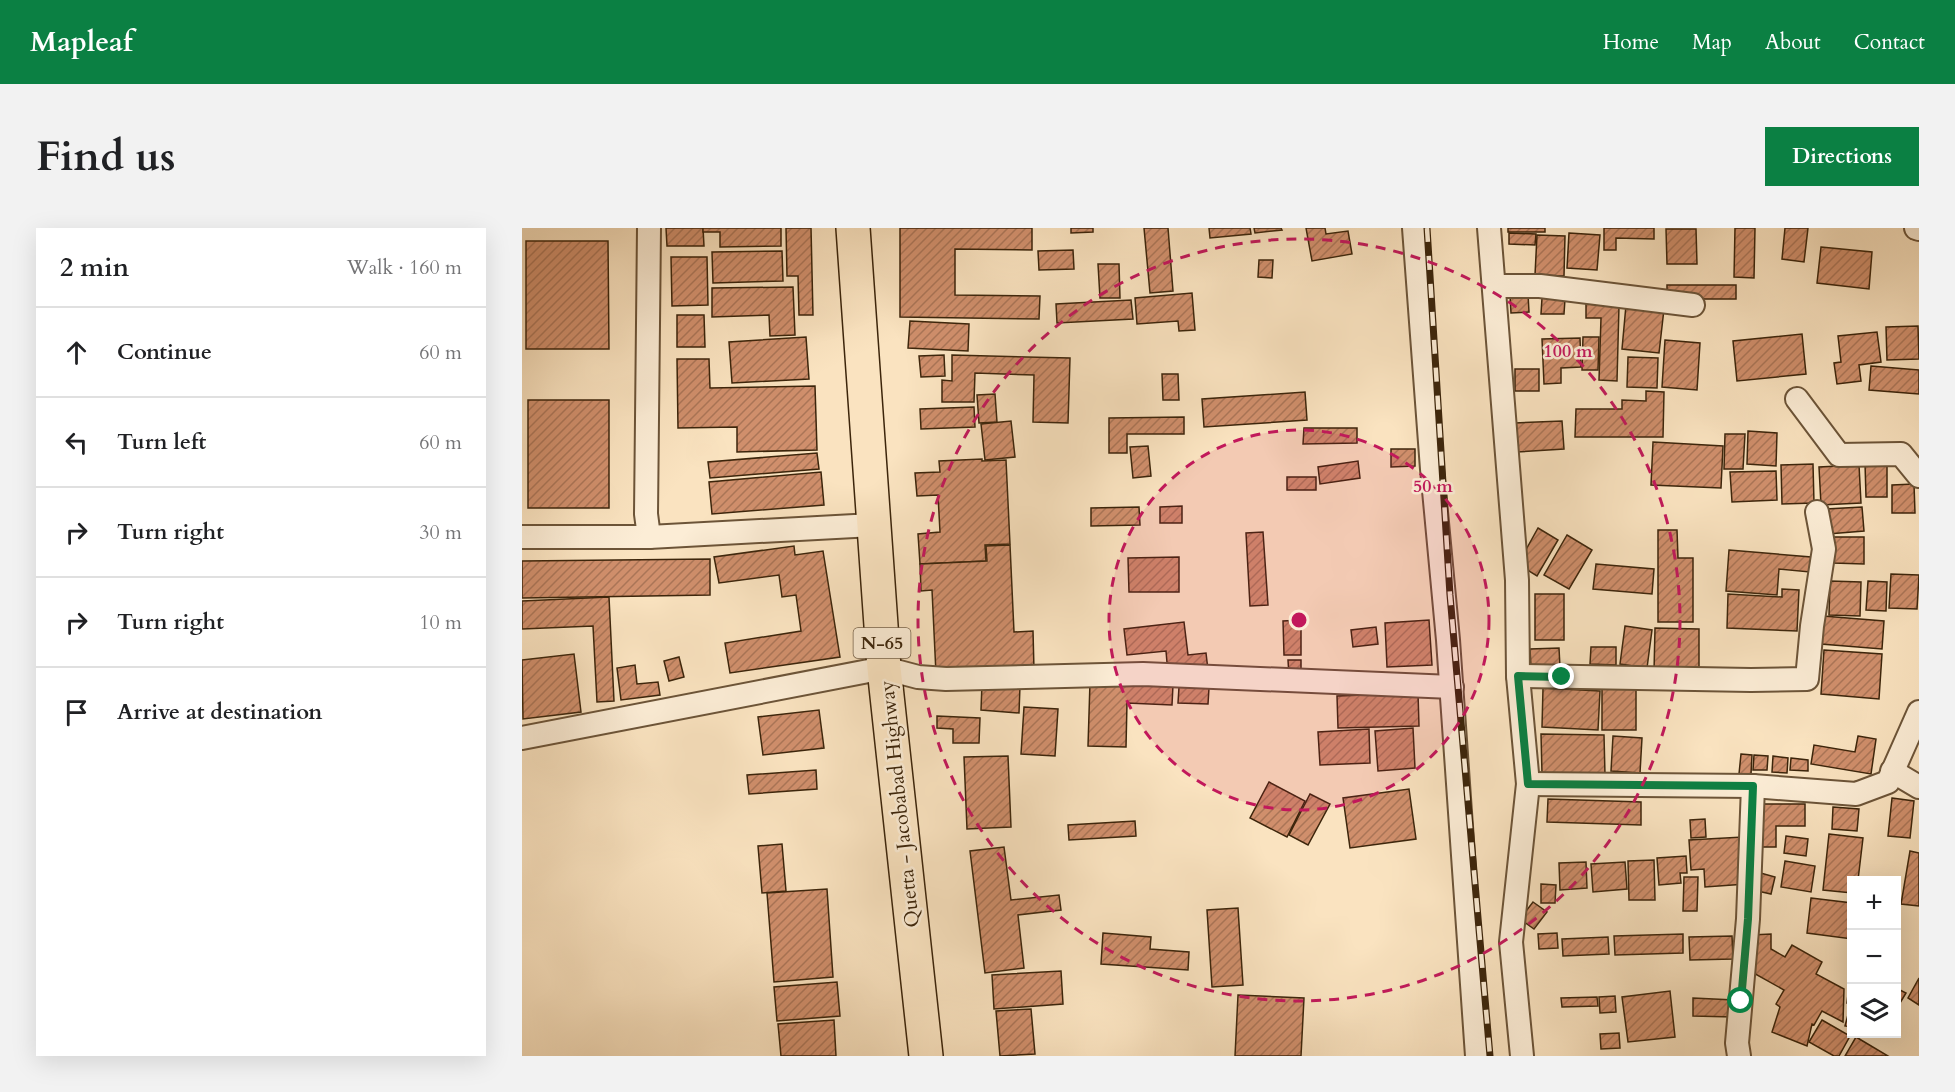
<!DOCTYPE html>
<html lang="en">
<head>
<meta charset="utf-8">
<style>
  :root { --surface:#fff; --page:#f2f2f2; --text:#202124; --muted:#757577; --line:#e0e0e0; --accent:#0b8043 }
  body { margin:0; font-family:Cardo,serif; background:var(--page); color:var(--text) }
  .controls { position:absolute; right:18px; bottom:18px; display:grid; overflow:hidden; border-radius:0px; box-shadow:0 6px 24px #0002 }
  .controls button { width:54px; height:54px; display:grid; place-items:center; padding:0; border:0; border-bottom:2px solid var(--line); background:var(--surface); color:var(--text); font:30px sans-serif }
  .stop { position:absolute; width:18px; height:18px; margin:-14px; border:4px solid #0b8043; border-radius:50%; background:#fff }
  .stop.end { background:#0b8043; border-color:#fff; box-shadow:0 2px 6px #0008 }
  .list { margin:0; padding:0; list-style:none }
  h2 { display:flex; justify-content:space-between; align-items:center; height:78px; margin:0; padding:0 24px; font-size:26px }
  h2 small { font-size:20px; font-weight:400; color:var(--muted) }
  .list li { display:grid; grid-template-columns:39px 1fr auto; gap:18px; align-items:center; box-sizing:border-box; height:90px; padding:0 24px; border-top:2px solid var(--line) }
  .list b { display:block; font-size:22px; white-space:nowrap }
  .list em { font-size:20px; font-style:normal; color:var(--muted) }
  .icon { flex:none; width:33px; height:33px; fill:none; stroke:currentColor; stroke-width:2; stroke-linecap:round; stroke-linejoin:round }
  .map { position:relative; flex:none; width:1397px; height:828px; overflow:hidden; border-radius:0px }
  header { display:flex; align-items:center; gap:36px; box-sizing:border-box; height:84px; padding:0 30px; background:var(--accent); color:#fff }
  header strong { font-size:28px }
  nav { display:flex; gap:33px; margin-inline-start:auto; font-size:21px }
  .intro { display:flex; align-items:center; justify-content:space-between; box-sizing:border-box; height:144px; padding:0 36px }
  h1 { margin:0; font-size:42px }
  .button { padding:15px 27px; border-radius:0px; background:var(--accent); color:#fff; font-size:21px; font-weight:700 }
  main { display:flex; gap:36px; padding:0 36px }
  aside { flex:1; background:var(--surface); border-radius:0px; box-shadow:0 6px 24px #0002 }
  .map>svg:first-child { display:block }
  .building { fill:url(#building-hatch); stroke:#3c250b; stroke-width:1.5 }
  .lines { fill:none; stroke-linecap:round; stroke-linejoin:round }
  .street-casing { stroke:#6c5438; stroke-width:26 }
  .highway-casing { stroke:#3c250b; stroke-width:36 }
  .street { stroke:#fcedd6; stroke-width:22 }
  .highway { stroke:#fae3c0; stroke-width:33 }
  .rail-casing { stroke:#3c250b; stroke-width:7 }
  .rail { stroke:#fcedd6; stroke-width:4.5; stroke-dasharray:14; stroke-linecap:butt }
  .route { stroke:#0b8043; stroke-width:8 }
  .ring { fill:none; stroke:#c2185b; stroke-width:3; stroke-dasharray:10 8 }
  .labels { text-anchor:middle; stroke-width:5; stroke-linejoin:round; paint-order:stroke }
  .shield { fill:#fcedd6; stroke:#766148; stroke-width:1.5 }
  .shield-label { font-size:18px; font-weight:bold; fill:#3c250b }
  .street-label { font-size:20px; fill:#3c250b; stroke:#fcedd6 }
  .centre { fill:#c2185b; stroke:#fcedd6; stroke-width:3 }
  .ring-label { font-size:18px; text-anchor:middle; font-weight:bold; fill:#c2185b; stroke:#fcedd6; stroke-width:5; stroke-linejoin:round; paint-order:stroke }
</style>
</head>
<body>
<header>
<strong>Mapleaf</strong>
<nav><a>Home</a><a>Map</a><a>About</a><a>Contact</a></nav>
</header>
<div class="intro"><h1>Find us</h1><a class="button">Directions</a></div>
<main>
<aside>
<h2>2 min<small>Walk · 160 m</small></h2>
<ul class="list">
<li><svg class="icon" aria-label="ahead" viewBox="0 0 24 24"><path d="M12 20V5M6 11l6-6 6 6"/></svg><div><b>Continue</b></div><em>60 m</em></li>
<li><svg class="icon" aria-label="left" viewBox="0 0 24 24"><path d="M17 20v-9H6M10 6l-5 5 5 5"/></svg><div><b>Turn left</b></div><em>60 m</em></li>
<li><svg class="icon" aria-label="right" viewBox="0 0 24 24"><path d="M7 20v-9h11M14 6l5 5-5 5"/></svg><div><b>Turn right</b></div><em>30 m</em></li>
<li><svg class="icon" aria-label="right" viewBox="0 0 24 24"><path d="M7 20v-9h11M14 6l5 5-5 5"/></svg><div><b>Turn right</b></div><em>10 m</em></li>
<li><svg class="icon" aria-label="arrive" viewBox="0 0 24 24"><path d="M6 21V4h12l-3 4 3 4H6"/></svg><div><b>Arrive at destination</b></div></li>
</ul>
</aside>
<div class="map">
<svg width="1397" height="828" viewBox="0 0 1397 828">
  <defs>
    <pattern id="building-hatch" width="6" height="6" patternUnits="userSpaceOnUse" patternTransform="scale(1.5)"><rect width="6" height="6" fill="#d08f6c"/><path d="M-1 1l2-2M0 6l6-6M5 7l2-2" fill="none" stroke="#aa7557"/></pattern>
  </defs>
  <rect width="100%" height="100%" fill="#fae3c0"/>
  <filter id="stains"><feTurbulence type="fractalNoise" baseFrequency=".00333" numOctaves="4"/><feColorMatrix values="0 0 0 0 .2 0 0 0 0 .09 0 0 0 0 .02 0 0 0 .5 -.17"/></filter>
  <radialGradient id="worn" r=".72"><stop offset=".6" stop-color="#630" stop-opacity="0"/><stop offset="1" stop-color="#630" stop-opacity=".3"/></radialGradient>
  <g class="building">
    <polygon points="144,0 181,0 182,18 145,18"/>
    <polygon points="181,0 259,0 259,18 198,19 198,4 181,4"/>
    <polygon points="264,0 289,0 291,87 277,87 276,48 265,48"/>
    <polygon points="378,0 510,0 510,22 433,21 433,67 518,68 517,91 378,89"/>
    <polygon points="549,0 571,0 571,4 549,5"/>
    <polygon points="622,0 646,0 651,63 628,65"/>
    <polygon points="687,0 728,0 729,6 688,10"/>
    <polygon points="732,0 759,0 760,2 733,5"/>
    <polygon points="784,0 803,0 804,6 826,3 830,26 790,33"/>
    <rect x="986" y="0" width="37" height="4"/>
    <polygon points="1082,0 1132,0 1132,11 1094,10 1094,22 1082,22"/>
    <polygon points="1213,0 1233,0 1232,50 1212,49"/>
    <polygon points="1263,0 1286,0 1282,34 1260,31"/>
    <polygon points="1144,1 1174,1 1175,36 1145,36"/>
    <polygon points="987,5 1014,6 1013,17 987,16"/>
    <polygon points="1047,5 1078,7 1075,42 1045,40"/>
    <polygon points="1015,7 1043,8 1042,48 1013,47"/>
    <polygon points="4,13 86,13 87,121 4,121"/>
    <polygon points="1299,19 1350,24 1347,61 1295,55"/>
    <polygon points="551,22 552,41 517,42 516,23"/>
    <polygon points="260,23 261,53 191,55 190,24"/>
    <polygon points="149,29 185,29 186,77 150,78"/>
    <polygon points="737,32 751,32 750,50 736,49"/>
    <polygon points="576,36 597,36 598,70 578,70"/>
    <rect x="1145" y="57" width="69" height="14"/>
    <polygon points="271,59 273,107 248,108 247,87 190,89 190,60"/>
    <polygon points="670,65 673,102 657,103 656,93 615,96 613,70"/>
    <polygon points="1006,66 1007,84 989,85 988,67"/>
    <polygon points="1020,70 1043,71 1042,86 1019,86"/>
    <polygon points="609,72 611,91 535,95 534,76"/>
    <polygon points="1064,76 1097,78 1095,153 1077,152 1079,90 1064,90"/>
    <polygon points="1104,77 1142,81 1137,125 1100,121"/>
    <polygon points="155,87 182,87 183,119 155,119"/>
    <polygon points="388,93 447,96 446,123 386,120"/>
    <polygon points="1396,98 1397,131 1365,132 1364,99"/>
    <polygon points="1355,104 1359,134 1337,137 1339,153 1315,156 1312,135 1319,134 1316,108"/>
    <polygon points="1280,106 1284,146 1215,153 1211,113"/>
    <polygon points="284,109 287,151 210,155 207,114"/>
    <polygon points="1061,109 1077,109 1076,142 1060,142"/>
    <polygon points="1058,110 1059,139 1039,140 1039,155 1022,156 1020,111"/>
    <polygon points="1143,112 1178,115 1175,162 1140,159"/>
    <polygon points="422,127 423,148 399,149 397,128"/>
    <polygon points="430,127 548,130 546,195 511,194 512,147 453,145 452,174 420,174 420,152 430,153"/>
    <polygon points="1106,129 1136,130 1135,160 1105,159"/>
    <polygon points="155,131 187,131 188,160 293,158 295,222 215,224 215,199 156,200"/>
    <polygon points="1349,138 1397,142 1397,166 1347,162"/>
    <rect x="993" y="141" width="24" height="22"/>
    <polygon points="640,146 656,146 657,172 641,172"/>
    <polygon points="1124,163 1142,164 1141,209 1053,209 1054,181 1100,181 1100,172 1124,173"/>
    <polygon points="783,164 785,192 682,199 680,171"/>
    <polygon points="473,166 475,194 457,195 455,167"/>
    <rect x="6" y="172" width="81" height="108"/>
    <polygon points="452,179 453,199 399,201 398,181"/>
    <polygon points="662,189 662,206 605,206 605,225 587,225 587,190"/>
    <polygon points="489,193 493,229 463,232 459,196"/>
    <polygon points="1040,193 1042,221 995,224 993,195"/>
    <polygon points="782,200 835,200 835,215 781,216"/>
    <polygon points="1226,203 1255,205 1254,238 1225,236"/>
    <polygon points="1203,206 1223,206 1221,241 1202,241"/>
    <polygon points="1131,214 1201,218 1199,260 1129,257"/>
    <polygon points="626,218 629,248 611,250 608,219"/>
    <polygon points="869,221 893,221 893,238 869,239"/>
    <polygon points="295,225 297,241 188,250 186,234"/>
    <polygon points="460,231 460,233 484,232 488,316 463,317 464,333 398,336 396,306 418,304 416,267 395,268 393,245 418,244 417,233"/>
    <polygon points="836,233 838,250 798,256 796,239"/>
    <polygon points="1365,234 1365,269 1344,269 1343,235"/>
    <polygon points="1291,236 1292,275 1260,276 1259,237"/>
    <polygon points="1337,237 1339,275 1299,277 1297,239"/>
    <polygon points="1254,243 1255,272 1210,274 1208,244"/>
    <polygon points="299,244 302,277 190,286 187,254"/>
    <rect x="765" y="249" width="29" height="13"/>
    <polygon points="1392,256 1393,285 1370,285 1370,257"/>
    <polygon points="660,278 660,295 638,295 638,279"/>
    <polygon points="617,279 618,297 569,298 569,280"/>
    <polygon points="1340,279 1342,303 1306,306 1304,281"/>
    <polygon points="1016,300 1036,312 1015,348 996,336"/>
    <polygon points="1136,302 1155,302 1156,330 1171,330 1171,394 1136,394"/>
    <polygon points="741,304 746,377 728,378 724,305"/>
    <polygon points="1045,307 1070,322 1047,361 1022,347"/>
    <polygon points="1311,309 1342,309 1342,336 1311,335"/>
    <polygon points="488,317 492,404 511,403 512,442 414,446 410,362 399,363 398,336 465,333 464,318"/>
    <polygon points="272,318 273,327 301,323 318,429 208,445 203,415 279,403 274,367 260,369 257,347 197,355 192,329"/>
    <polygon points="1207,322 1289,329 1288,344 1257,341 1255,367 1204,363"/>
    <polygon points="657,329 657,364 607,364 606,330"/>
    <polygon points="188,331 188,367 0,370 0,333"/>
    <polygon points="1074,336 1132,341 1130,366 1071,361"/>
    <polygon points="1369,346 1397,347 1395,381 1367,380"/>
    <polygon points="1308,353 1339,354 1338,388 1307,387"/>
    <polygon points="1346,353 1365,354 1364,383 1344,382"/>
    <polygon points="1260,361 1277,362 1275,403 1205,400 1206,366 1260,369"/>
    <rect x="1013" y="366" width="29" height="46"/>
    <polygon points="87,369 92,473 75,474 71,398 0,401 0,373"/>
    <polygon points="1301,388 1362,393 1360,421 1299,416"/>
    <polygon points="779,392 779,427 762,427 761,393"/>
    <polygon points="907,392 910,437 865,439 863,395"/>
    <polygon points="662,394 666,427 684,425 686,442 646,446 644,423 605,427 602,401"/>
    <polygon points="1103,398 1130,402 1125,440 1098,436"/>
    <polygon points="854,399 856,416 831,419 829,402"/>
    <polygon points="1133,400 1177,401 1177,444 1132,444"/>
    <polygon points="1069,419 1094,419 1094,437 1068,436"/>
    <polygon points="1037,420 1038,439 1009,440 1008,421"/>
    <polygon points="1302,422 1360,426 1357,471 1299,466"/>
    <polygon points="52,426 59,484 1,491 0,432"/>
    <polygon points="157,429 162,449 147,453 142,433"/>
    <polygon points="766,432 779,432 779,448 767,448"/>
    <polygon points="113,437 115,456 136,454 138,467 99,472 95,440"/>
    <polygon points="568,454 651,457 650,477 605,475 604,519 566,518"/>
    <polygon points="460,455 498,458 497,485 459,482"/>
    <polygon points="657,459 687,460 686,476 656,475"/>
    <polygon points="1021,460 1078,463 1076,502 1020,499"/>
    <rect x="1080" y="461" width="34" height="41"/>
    <polygon points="896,465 897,498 816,500 815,468"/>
    <polygon points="502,479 536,481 533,528 499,526"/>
    <polygon points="297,482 302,520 241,527 236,489"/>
    <polygon points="415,488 458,490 457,515 431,515 431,501 415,500"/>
    <polygon points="891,500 893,540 856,543 853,503"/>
    <polygon points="847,501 848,535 798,537 796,504"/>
    <polygon points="1019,506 1082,507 1083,547 1020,546"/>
    <polygon points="1091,508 1120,510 1118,545 1089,543"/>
    <polygon points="1336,508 1354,511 1349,546 1289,536 1292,517 1333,524"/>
    <polygon points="1219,526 1230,527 1229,546 1217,546"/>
    <polygon points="1232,527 1246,528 1245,542 1231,542"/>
    <polygon points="486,528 489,599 445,601 442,529"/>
    <polygon points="1251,528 1266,530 1265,545 1250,544"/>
    <polygon points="1269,530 1286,532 1286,543 1268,542"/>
    <polygon points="294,542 295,561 227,566 225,547"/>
    <polygon points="747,554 783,573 765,609 728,590"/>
    <polygon points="887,561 894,611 828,620 821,570"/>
    <polygon points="788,566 808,576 786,617 767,607"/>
    <polygon points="1370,570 1392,573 1388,610 1366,608"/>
    <polygon points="1026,571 1119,574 1119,597 1025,594"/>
    <polygon points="1238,576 1283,576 1283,598 1254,598 1254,619 1238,619"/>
    <polygon points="1311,579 1337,581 1335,603 1310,601"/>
    <polygon points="1183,591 1184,609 1169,610 1168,592"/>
    <polygon points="613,593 614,608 547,612 546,597"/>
    <polygon points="1307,606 1341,610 1336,652 1330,652 1330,665 1301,662"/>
    <polygon points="1264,608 1286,611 1284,628 1262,625"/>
    <polygon points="1221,609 1224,656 1183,659 1182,641 1169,642 1167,612"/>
    <polygon points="260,616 264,663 240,665 236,618"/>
    <polygon points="482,619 489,672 537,667 539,682 496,687 502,740 463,745 448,623"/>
    <polygon points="1388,623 1397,625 1397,678 1379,676"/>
    <polygon points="1164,628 1165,645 1158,645 1159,655 1137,657 1135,630"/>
    <polygon points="1132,632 1133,672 1107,672 1106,633"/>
    <polygon points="1263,633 1293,638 1289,664 1259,659"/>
    <polygon points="1064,634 1065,660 1038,662 1037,635"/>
    <polygon points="1103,634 1105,661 1071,664 1069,636"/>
    <polygon points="1235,644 1253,649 1249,666 1231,662"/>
    <polygon points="1162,649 1176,649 1175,683 1161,683"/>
    <polygon points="1019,656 1034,657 1033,675 1019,675"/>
    <polygon points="305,661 311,749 252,754 245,665"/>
    <polygon points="1289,670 1330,675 1330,711 1285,705"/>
    <polygon points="1011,674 1025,684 1012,701 998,691"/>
    <polygon points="716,680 721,757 690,759 685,682"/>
    <polygon points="581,705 629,709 628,721 667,724 666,742 579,736"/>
    <polygon points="1035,705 1036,720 1017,721 1016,706"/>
    <polygon points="1161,706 1161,725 1093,727 1092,708"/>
    <polygon points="1249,706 1249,721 1263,729 1270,717 1300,734 1294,746 1322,761 1321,794 1300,783 1292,797 1290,796 1285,818 1250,804 1258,779 1254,776 1262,762 1228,743 1229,707"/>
    <polygon points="1210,708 1211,731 1168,732 1167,709"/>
    <polygon points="1086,709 1087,726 1041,728 1040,711"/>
    <polygon points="1330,731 1330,775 1325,775"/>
    <polygon points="539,743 541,776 472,781 470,747"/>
    <polygon points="1397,750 1397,777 1386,770"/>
    <polygon points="315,754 318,788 255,793 252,759"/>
    <polygon points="1374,760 1384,765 1375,780 1374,780"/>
    <polygon points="1148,763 1153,809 1106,814 1100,769"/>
    <polygon points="716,767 782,770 779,828 713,828"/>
    <polygon points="1093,768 1094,784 1078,785 1077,769"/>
    <polygon points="1075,769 1076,778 1040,779 1039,770"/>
    <polygon points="1171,770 1212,772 1211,789 1171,788"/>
    <polygon points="509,781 513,826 478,828 474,783"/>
    <polygon points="1327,783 1330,783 1330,799 1323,798"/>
    <polygon points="312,792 314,828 259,828 256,796"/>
    <polygon points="1300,792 1328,808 1317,828 1312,828 1287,814"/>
    <polygon points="1097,805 1098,820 1079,821 1078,806"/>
    <polygon points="1334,809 1366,828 1323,828"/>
  </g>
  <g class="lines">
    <g class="street-casing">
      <g id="street">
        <polyline points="892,0 910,241 926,412 955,828"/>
        <polyline points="967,0 995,352 996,448 1006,556 989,714 1000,828"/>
        <polyline points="1394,0 1397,1"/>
        <polyline points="973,58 1018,58 1171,77"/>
        <polyline points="1275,171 1317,227 1379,226 1397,248"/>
        <polyline points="0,309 127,309 351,297"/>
        <polyline points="127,309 124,286 127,0"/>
        <polyline points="996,448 1229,452 1285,451 1290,398 1302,321 1295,284"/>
        <polyline points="0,510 362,440 396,449 424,451 621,446 930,459"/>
        <polyline points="1370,543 1397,559"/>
        <polyline points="1006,556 1231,558 1334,566 1366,554 1397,484"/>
        <polyline points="1217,828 1215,815 1226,691 1231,558"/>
      </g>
    </g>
    <g class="highway-casing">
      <polyline id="highway" points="331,0 362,440 404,828"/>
    </g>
    <use href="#street" class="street"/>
    <use href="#highway" class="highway"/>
    <g class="rail-casing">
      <polyline id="rail" points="905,0 928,367 968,828"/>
    </g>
    <use href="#rail" class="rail"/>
  </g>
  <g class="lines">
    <polyline class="route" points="1040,449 996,448 1006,556 1231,558 1226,691 1219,773"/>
  </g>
  <circle cx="777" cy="392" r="190" fill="#c2185b" fill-opacity=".12"/>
  <g class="ring">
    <circle cx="777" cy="392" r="190"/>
    <circle cx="777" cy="392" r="381"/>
  </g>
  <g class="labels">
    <rect class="shield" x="331.5" y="400" width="57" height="30" rx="4.5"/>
    <g class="shield-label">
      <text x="360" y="421">N-65</text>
    </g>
    <g class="street-label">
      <text transform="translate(377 576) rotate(-96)" y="7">Quetta - Jacobabad Highway</text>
    </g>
  </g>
  <circle cx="777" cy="392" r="9" class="centre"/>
  <g class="ring-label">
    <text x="1046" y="129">100 m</text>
    <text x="911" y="264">50 m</text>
  </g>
  <rect width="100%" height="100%" filter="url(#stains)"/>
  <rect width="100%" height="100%" fill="url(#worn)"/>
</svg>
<div class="controls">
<button>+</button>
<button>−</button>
<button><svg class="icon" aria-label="layers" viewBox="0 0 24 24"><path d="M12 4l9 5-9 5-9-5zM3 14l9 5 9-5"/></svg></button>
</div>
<div class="stop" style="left:1219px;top:773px"></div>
<div class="stop end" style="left:1040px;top:449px"></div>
</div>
</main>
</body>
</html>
